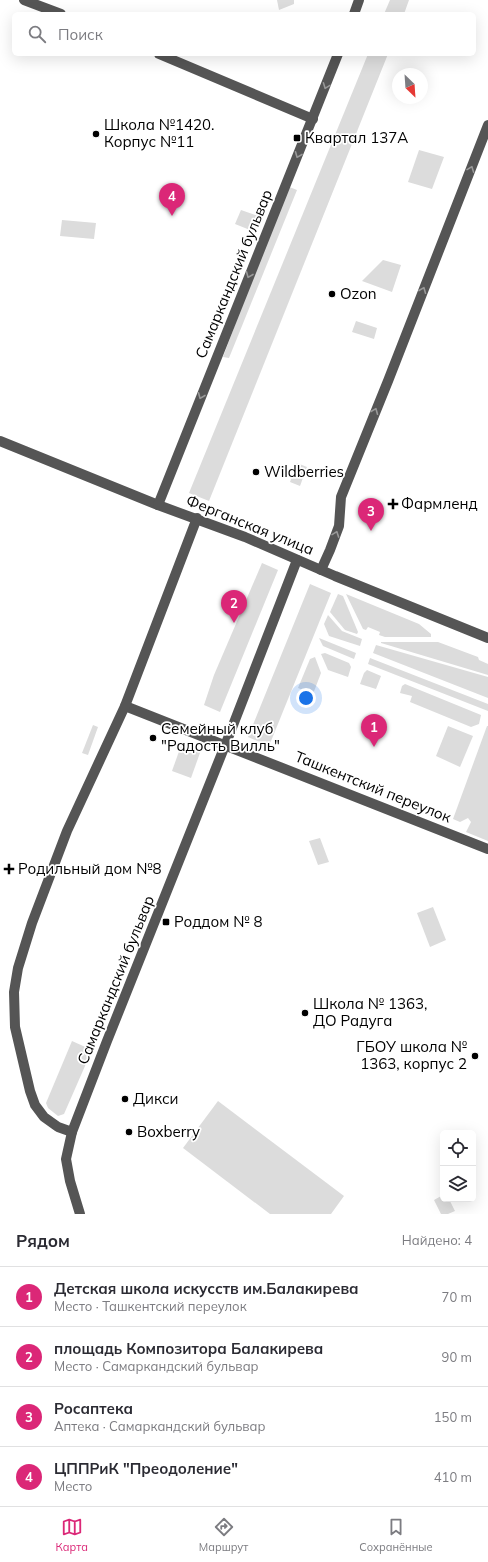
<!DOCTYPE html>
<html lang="ru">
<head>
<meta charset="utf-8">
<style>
  :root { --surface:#fff; --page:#f7f7f7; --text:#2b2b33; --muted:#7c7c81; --line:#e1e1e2; --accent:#db2777 }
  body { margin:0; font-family:Mulish,sans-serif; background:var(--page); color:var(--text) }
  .controls { position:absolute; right:12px; bottom:12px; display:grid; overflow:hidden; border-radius:6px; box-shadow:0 4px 16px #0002 }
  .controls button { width:36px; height:36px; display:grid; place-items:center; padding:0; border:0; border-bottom:1px solid var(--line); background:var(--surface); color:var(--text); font:20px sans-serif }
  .compass { position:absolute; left:392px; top:68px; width:36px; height:36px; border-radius:50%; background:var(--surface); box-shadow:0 4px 16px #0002; rotate:155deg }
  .you { position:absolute; left:306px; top:698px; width:14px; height:14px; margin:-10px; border:3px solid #fff; border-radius:50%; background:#1a73e8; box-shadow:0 0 0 6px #1a73e833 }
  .badge { display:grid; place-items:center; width:26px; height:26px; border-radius:50%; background:var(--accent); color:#fff; font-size:13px; font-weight:700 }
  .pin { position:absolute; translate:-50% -33px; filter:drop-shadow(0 1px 2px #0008) }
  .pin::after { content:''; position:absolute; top:21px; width:14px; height:12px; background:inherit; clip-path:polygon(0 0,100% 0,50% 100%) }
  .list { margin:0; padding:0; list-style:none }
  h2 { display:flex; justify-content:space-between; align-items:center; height:52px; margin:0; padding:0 16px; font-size:17px }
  h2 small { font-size:13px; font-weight:400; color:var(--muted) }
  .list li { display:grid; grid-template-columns:26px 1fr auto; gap:12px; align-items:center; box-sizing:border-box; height:60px; padding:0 16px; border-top:1px solid var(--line) }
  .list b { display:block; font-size:15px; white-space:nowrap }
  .list p { margin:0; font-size:13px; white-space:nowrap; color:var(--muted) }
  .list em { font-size:13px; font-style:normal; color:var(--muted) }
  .icon { flex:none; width:22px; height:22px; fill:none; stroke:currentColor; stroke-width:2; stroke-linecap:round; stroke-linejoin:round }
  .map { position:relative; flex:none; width:488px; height:1214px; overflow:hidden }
  .search { position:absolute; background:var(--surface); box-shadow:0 4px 16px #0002; left:12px; right:12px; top:12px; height:44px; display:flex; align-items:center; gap:10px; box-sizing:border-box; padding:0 14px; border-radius:6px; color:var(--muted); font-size:15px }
  .sheet { height:292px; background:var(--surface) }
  nav { display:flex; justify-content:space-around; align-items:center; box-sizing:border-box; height:56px; border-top:1px solid var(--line); background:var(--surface); font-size:11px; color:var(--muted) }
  nav a { display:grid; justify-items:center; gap:2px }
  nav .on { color:var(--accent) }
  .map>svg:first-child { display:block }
  .green { fill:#dcdcdc }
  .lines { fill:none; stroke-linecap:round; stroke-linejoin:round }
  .minor { stroke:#555; stroke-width:10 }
  .oneway { stroke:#999 }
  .poi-dot { fill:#000; stroke:#fff; stroke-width:1.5 }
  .labels { text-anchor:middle; stroke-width:3.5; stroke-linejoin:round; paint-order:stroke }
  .poi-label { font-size:15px; fill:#000; stroke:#fff; text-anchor:start }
  .street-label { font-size:15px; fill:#000; stroke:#fff }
</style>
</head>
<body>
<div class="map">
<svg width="488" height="1214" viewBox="0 0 488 1214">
  <rect width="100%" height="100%" fill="#fff"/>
  <g class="green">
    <polygon points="277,0 294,0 294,4 279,10"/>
    <polygon points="390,0 409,0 404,14 384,14"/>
    <polygon points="368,54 388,54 209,501 189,493"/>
    <polygon points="419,150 444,157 432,189 408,182"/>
    <polygon points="287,186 297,190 229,358 223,357"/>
    <polygon points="241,210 261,217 255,232 235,224"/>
    <polygon points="62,220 96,223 94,239 60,236"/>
    <polygon points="383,260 401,265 392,292 362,281"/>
    <polygon points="356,321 377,328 374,339 352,332"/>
    <polygon points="297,463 307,467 300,486 290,482"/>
    <polygon points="262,563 278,570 220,712 204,705 214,675"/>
    <polygon points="310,584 331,593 269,746 248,737"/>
    <polygon points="338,594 343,596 358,632 357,634 345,630 330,612"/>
    <polygon points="346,594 419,624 431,634 431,637 385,637 379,635 380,632 368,627 366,630 363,629"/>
    <polygon points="328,615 342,631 362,639 360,646 329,636 324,624"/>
    <polygon points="319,638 356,653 354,659 323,646"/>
    <polygon points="381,642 438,642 478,657 479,660 488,664 488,675 381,643"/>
    <polygon points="376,645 488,677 488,698 373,653"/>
    <polygon points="325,653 349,663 351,667 348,677 328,670 321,654"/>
    <polygon points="315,657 321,673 313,694 298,688 310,659"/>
    <polygon points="370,658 488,704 488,711 368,664"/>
    <polygon points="367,670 381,676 376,689 360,684 364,673"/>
    <polygon points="405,684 481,715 479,724 471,727 410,702 412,696 400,693 402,686"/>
    <polygon points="93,725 98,727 88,755 82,753"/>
    <polygon points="448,726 473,736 460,767 436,756"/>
    <polygon points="487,726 488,726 488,841 466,832 471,822 468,818 460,822 453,819"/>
    <polygon points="182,743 201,750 191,778 172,771"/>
    <polygon points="320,838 329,862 318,865 309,841"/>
    <polygon points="433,907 446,940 430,947 417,913"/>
    <polygon points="72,1041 92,1050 64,1114 58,1116 48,1108 46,1103"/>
    <polygon points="218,1101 344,1196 331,1214 270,1214 183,1148"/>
    <polygon points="443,1195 443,1199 449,1199 455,1211 448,1214 441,1214 434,1200"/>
  </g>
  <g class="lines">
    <g class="minor">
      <polyline points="24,0 61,14"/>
      <polyline points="354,14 359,0"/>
      <polyline points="159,54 313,119"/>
      <polyline points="0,441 158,505 245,537 335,576 488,638"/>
      <polyline points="158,505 338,54"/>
      <polyline points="321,570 330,550 339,526 341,497 388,381 488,125"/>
      <polyline points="125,706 488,849"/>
      <polyline points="72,1132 58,1127 44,1117 35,1105 30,1091 15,1027 14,992 18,968 32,923 67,831 125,706 197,518"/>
      <polyline points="80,1214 70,1181 66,1159 72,1132 107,1041 230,733 297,560"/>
    </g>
  </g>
  <defs><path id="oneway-chevron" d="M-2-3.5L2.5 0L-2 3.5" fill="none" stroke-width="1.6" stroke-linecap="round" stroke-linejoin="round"/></defs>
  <g class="oneway">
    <use href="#oneway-chevron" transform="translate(326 86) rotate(111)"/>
    <use href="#oneway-chevron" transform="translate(298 155) rotate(112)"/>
    <use href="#oneway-chevron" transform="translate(471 169) rotate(-69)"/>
    <use href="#oneway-chevron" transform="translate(249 275) rotate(112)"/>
    <use href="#oneway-chevron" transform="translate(423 290) rotate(-68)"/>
    <use href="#oneway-chevron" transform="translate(201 396) rotate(112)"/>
    <use href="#oneway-chevron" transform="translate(375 411) rotate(-68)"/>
    <use href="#oneway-chevron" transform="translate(336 534) rotate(-70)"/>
  </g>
  <g class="poi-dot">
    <circle cx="96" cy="134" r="4"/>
    <rect x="293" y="134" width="8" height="8" rx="2"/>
    <circle cx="332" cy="294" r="4"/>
    <circle cx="256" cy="472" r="4"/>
    <path d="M391 498h4v4h4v4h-4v4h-4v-4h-4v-4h4z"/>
    <circle cx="153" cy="738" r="4"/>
    <path d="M7 863h4v4h4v4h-4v4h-4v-4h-4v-4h4z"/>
    <rect x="162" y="918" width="8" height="8" rx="2"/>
    <circle cx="305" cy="1013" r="4"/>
    <circle cx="475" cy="1056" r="4"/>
    <circle cx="125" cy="1099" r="4"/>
    <circle cx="129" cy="1132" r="4"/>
  </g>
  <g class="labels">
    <g class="poi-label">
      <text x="104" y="130">Школа №1420.<tspan x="104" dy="17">Корпус №11</tspan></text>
      <text x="305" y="143">Квартал 137А</text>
      <text x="340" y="299">Ozon</text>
      <text x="264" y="477">Wildberries</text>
      <text x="401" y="509">Фармленд</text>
      <text x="161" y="734">Семейный клуб<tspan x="161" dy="17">"Радость Вилль"</tspan></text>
      <text x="18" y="874">Родильный дом №8</text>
      <text x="174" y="927">Роддом № 8</text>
      <text x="313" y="1009">Школа № 1363,<tspan x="313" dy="17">ДО Радуга</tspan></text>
      <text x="467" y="1052" text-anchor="end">ГБОУ школа №<tspan x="467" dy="17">1363, корпус 2</tspan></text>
      <text x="133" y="1104">Дикси</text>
      <text x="137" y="1137">Boxberry</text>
    </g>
    <g class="street-label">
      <text transform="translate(234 274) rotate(-68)" y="5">Самаркандский бульвар</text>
      <text transform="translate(250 525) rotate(22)" y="5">Ферганская улица</text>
      <text transform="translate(373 787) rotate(22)" y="5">Ташкентский переулок</text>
      <text transform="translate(116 980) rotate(-68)" y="5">Самаркандский бульвар</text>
    </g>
  </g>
</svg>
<div class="controls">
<button><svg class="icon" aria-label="locate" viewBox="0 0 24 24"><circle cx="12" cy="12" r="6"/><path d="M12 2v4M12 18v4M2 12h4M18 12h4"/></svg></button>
<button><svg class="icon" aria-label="layers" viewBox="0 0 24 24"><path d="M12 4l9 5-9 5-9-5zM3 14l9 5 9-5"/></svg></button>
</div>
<svg class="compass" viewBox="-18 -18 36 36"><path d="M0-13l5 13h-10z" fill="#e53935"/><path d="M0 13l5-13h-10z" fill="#7c7c81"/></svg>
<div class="you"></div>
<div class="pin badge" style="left:374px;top:747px">1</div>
<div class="pin badge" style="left:234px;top:623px">2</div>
<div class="pin badge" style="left:371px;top:531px">3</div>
<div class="pin badge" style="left:172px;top:216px">4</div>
<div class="search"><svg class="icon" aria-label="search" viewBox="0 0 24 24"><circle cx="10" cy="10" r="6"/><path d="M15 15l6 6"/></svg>Поиск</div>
</div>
<section class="sheet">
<h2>Рядом<small>Найдено: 4</small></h2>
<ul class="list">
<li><span class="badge">1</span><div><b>Детская школа искусств им.Балакирева</b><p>Место · Ташкентский переулок</p></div><em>70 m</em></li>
<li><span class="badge">2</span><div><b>площадь Композитора Балакирева</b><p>Место · Самаркандский бульвар</p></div><em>90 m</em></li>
<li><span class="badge">3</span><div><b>Росаптека</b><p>Аптека · Самаркандский бульвар</p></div><em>150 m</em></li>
<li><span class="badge">4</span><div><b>ЦППРиК &quot;Преодоление&quot;</b><p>Место</p></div><em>410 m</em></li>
</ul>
</section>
<nav>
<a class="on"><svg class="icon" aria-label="map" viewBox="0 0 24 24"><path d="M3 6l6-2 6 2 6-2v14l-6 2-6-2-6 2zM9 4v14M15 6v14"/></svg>Карта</a>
<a><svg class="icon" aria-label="directions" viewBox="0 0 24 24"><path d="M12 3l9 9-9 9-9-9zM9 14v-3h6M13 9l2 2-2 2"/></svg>Маршрут</a>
<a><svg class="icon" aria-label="saved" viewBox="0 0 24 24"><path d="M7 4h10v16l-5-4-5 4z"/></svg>Сохранённые</a>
</nav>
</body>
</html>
